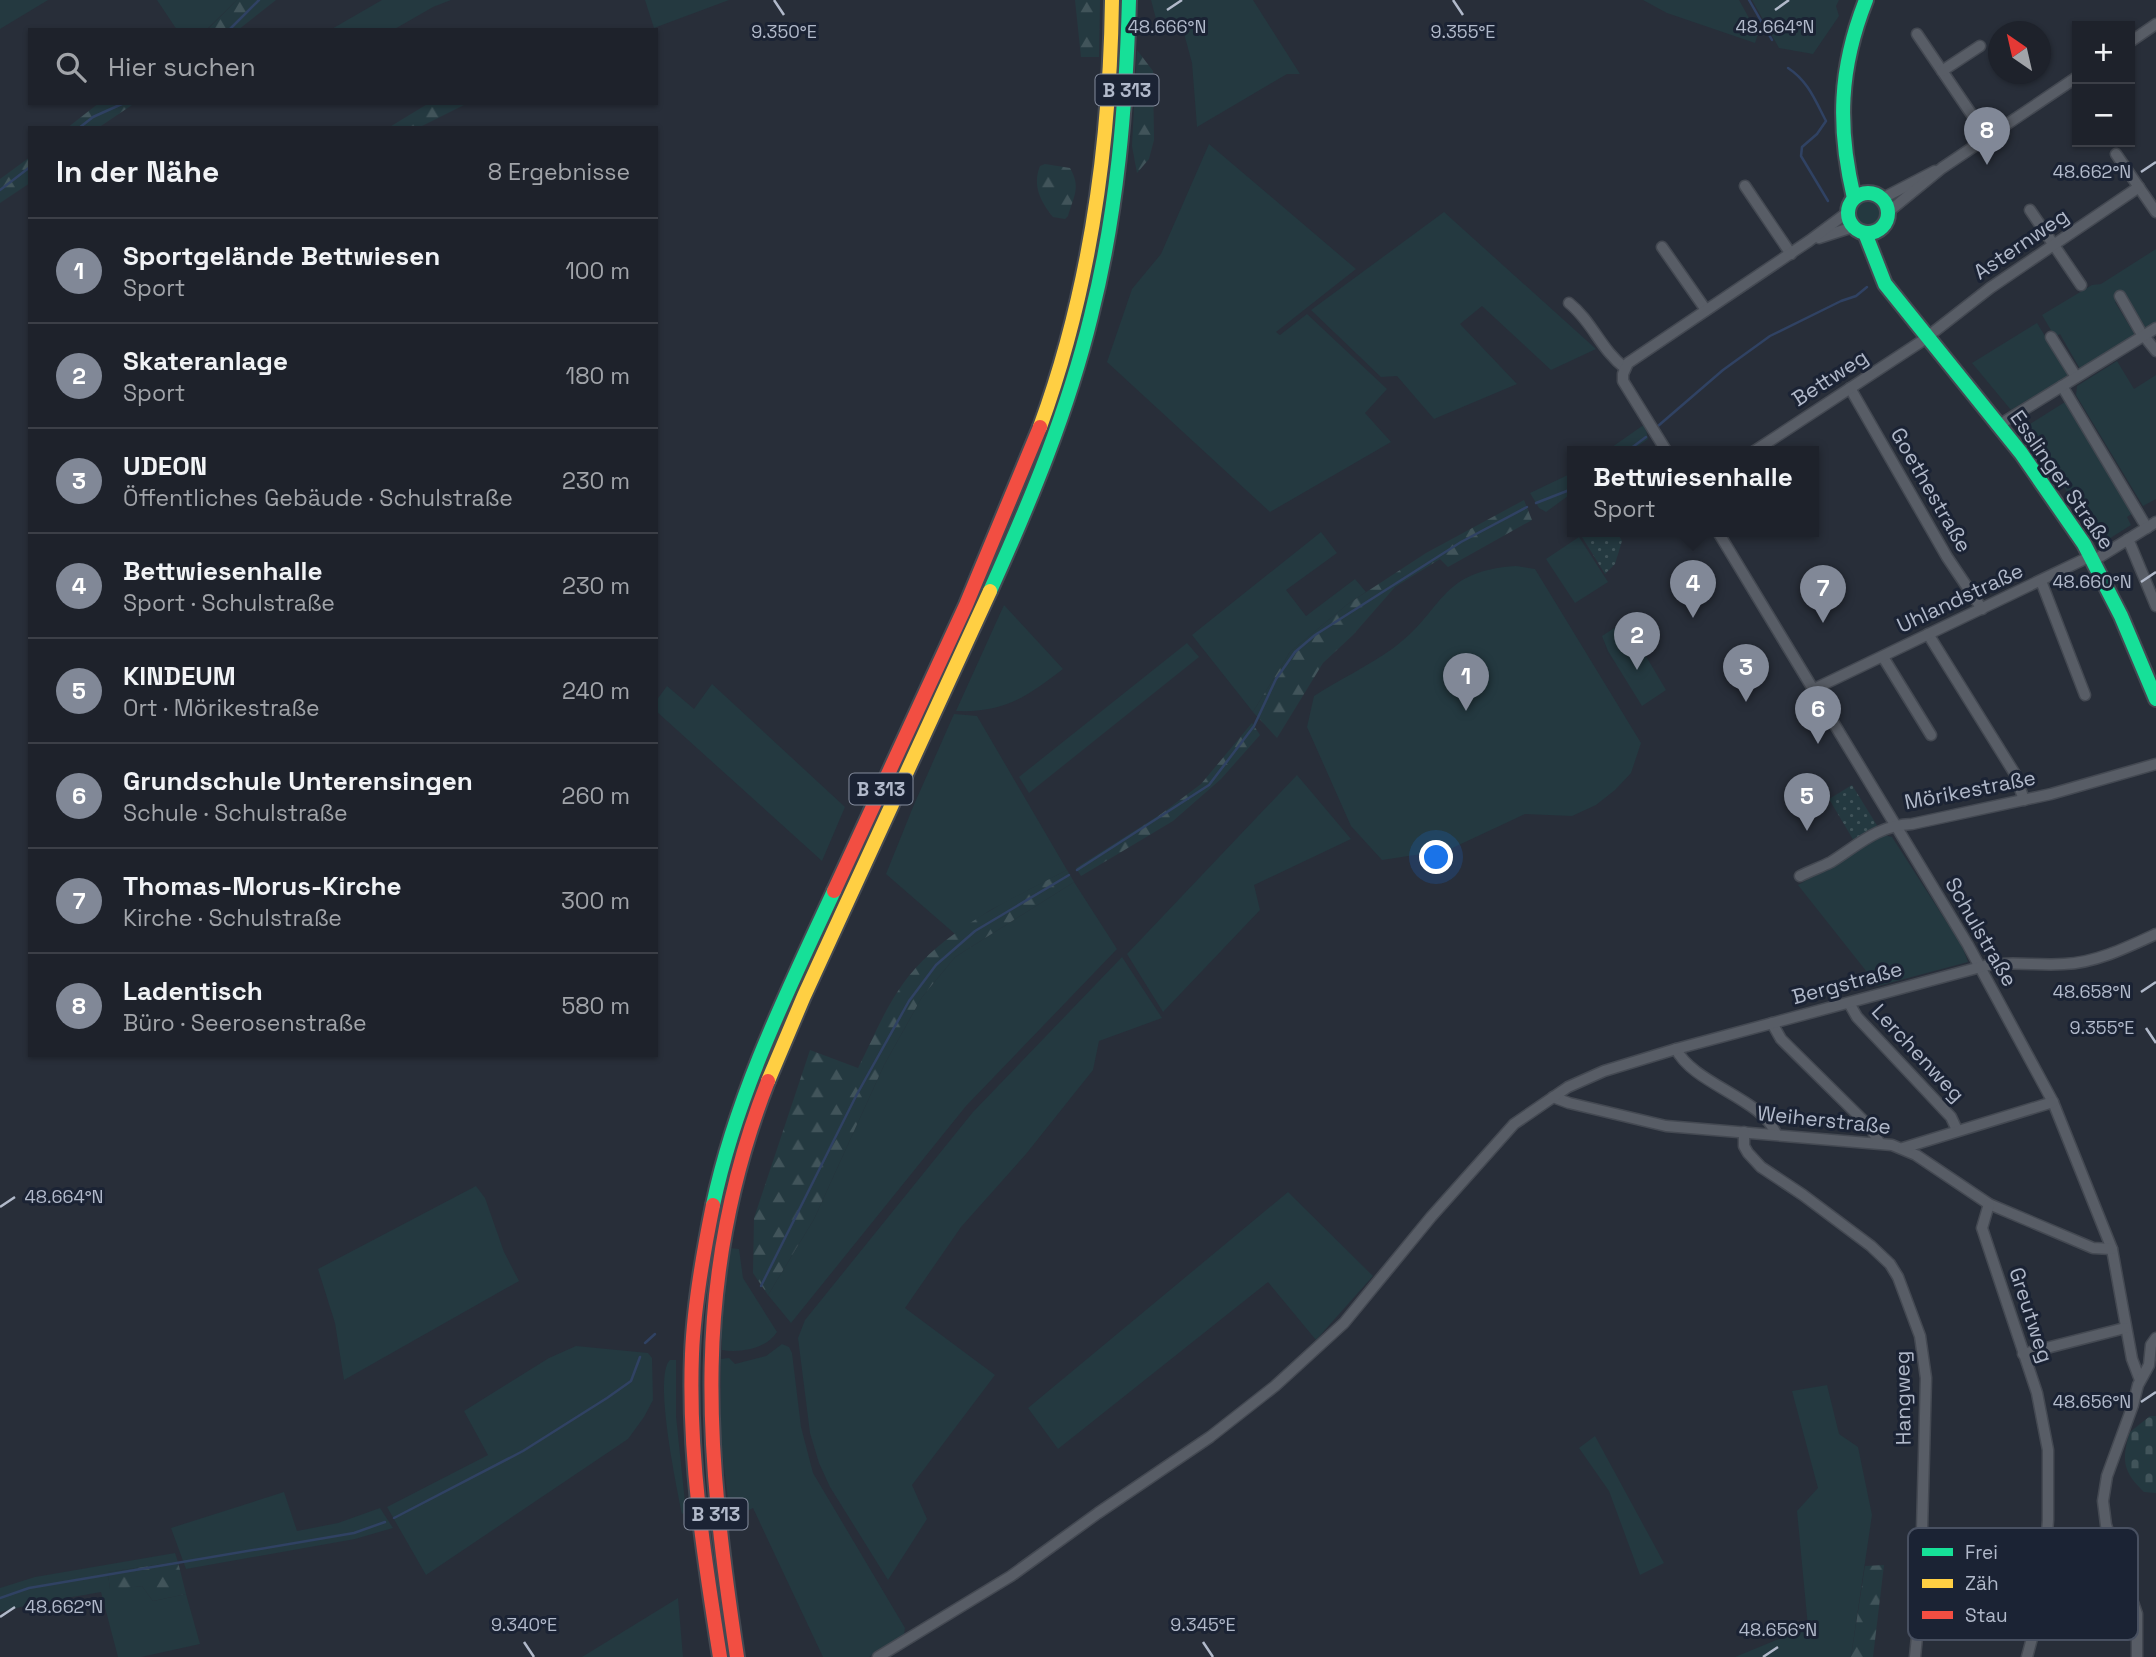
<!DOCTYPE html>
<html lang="de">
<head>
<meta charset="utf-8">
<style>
  :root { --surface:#1e222b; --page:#2b2f37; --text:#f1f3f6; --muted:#a1a4a9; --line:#3c3f47; --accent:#818897 }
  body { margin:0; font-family:"Space Grotesk",sans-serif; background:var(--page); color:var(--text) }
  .controls { position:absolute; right:21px; top:21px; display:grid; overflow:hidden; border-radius:0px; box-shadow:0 2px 5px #0004 }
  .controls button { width:63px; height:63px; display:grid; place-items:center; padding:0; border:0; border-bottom:2px solid var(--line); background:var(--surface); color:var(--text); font:35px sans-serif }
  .compass { position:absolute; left:1988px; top:21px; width:63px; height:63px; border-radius:50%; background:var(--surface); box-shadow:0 2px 5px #0004; rotate:326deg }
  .you { position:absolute; left:1437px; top:858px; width:24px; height:24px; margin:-18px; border:5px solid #fff; border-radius:50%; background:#1a73e8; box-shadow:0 0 0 10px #1a73e833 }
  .badge { display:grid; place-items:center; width:46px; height:46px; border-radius:50%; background:var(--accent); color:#fff; font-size:23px; font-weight:700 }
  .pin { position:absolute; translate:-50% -58px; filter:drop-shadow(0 2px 4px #0008) }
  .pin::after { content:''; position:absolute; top:37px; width:24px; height:21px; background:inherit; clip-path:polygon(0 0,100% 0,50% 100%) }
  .popup { position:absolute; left:1567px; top:446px; width:252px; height:91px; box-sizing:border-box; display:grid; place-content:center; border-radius:0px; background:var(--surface); filter:drop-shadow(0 2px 5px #0005); font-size:23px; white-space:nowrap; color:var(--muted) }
  .popup b { font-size:26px; color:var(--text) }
  .popup::after { content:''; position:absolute; left:50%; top:100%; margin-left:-14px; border:14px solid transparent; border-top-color:var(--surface) }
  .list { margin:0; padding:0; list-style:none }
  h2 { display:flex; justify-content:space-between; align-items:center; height:91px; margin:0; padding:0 28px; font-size:30px }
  h2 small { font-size:23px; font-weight:400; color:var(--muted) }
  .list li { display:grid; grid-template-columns:46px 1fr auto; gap:21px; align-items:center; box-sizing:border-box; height:105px; padding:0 28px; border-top:2px solid var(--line) }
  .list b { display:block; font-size:26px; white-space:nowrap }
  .list p { margin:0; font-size:23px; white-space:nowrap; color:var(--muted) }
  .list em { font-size:23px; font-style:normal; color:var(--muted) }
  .icon { flex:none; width:38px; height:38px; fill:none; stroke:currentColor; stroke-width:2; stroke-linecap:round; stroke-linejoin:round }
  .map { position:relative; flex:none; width:2156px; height:1657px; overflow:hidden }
  .search { position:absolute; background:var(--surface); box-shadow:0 2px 5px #0004; left:28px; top:28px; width:630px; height:77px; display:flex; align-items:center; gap:18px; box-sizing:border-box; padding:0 24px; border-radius:0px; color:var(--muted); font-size:26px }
  .panel { position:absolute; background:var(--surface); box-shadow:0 2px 5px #0004; left:28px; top:126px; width:630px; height:931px; border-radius:0px }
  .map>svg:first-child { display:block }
  .grass { fill:#243940 }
  .forest { fill:url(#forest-firs) }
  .cemetery { fill:url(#cemetery-stones) }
  .park { fill:url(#park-dots) }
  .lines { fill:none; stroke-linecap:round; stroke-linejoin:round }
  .stream { stroke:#304263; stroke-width:2.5 }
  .street-casing { stroke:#444952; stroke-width:13 }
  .fast-casing { stroke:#444952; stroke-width:18 }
  .slow-casing { stroke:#444952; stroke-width:18 }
  .jam-casing { stroke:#444952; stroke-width:18 }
  .street { stroke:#585d66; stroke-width:10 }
  .fast { stroke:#16e098; stroke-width:14 }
  .slow { stroke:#ffcf43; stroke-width:14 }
  .jam { stroke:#f24e42; stroke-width:14 }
  .ticks { fill:none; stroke:#b1b9ca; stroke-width:2.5 }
  .labels { text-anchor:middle; stroke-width:6; stroke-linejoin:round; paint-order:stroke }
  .shield { fill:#1b2334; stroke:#848c9d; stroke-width:2 }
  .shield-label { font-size:19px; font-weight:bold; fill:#b1b9ca }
  .street-label { font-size:21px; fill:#b1b9ca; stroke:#1b2334 }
  .key { fill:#1b2334; stroke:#485061; stroke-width:2 }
  .key-label { font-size:19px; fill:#b1b9ca }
  .ticks-label { font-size:18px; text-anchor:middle; fill:#b1b9ca; stroke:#1b2334; stroke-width:6; stroke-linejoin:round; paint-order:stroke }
</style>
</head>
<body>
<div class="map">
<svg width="2156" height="1657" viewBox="0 0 2156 1657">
  <defs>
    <pattern id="forest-firs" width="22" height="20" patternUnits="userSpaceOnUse" patternTransform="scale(1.75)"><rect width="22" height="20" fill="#243940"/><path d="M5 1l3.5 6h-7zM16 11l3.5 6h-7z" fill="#41545a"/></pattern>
    <pattern id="cemetery-stones" width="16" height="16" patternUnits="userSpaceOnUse" patternTransform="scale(1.75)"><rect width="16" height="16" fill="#243940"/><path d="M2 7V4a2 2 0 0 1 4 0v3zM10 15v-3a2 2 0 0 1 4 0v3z" fill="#41545a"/></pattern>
    <pattern id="park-dots" width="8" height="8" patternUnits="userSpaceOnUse" patternTransform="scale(1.75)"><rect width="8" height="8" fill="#243940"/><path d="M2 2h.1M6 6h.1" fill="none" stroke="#41545a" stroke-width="1.8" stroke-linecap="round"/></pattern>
  </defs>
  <rect width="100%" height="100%" fill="#282e39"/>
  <g class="grass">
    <polygon points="0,0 48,0 0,29"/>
    <polygon points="157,0 237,0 206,30 177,30"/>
    <polygon points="382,0 451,0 433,7 393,30 330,30"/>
    <polygon points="645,0 729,0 654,28"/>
    <polygon points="1151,0 1253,0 1300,74 1287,74 1197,127 1192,63 1182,26 1156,19"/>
    <polygon points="1643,0 1739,0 1758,34 1755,43 1667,13"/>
    <polygon points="1752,0 1839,0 1836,6 1839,16 1813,54 1779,48"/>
    <polygon points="1209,144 1356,269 1276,332 1280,335 1307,314 1387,389 1365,413 1391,442 1270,512 1107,362 1132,289 1161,254"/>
    <circle cx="1868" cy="213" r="14"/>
    <polygon points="1444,212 1596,349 1551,370 1482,306 1460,324 1517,384 1434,419 1397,376 1381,377 1311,310"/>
    <polygon points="2156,249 2156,322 2146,328 2125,295 2115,302 2135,335 2080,369 2060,334 2055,337 2042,315 2092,285 2101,284"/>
    <polygon points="2037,323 2069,375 2011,410 1972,363"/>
    <polygon points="2117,361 2134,389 2156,375 2156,499 2143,506 2076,395 2077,386"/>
    <polygon points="2065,402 2133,513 2127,517 2131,525 2101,544 2025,427"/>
    <polygon points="1645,424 1648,439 1630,452 1605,452"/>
    <polygon points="1572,473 1572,493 1546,512 1539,508 1530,493"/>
    <polygon points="1321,532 1337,553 1286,590 1306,616 1355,579 1366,592 1348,604 1290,652 1253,712 1192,635"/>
    <polygon points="1579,537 1608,582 1575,603 1546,559"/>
    <path d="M 1516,566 L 1535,569 L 1641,743 L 1631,773 L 1615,790 L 1596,805 L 1572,816 L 1525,814 L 1448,850 L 1382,860 L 1351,826 L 1307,727 L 1314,696 C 1339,680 1368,666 1392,649 C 1445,611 1437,571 1516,566 Z"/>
    <path d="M 1004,605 L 1063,669 C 1026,697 1005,713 956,711 Z"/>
    <polygon points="1625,621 1666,690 1642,706 1608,651 1602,636"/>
    <polygon points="1187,643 1199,657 1029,793 1019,777"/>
    <polygon points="712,684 845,807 822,861 656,711 656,701 667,686 694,709"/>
    <polygon points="954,714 977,716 1067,870 989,911 955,934 886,874 913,807"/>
    <polygon points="1297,775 1351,839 1254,885 1260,910 1163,1012 1127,954"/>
    <polygon points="1885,835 1892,837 1962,946 1968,962 1878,986 1798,885"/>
    <polygon points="1074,882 1117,949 966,1106 791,1323 768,1295 814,1219 884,1065 922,997 955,957"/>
    <polygon points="1122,957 1162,1018 1099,1041 1093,1070 1026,1154 961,1227 905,1308 995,1375 912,1485 927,1519 888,1580 830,1487 819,1463 810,1433 798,1338 805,1320 973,1112"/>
    <polygon points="476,1186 485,1198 504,1252 519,1281 344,1380 335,1323 318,1269"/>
    <polygon points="1288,1192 1373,1276 1316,1340 1268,1282 1058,1449 1028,1408"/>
    <path d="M 730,1248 L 739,1249 L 743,1278 L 777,1332 C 766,1349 741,1353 722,1350 L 722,1339 L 719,1338 Z"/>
    <polygon points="782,1344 789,1347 792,1353 801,1427 813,1473 905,1628 904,1635 869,1657 823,1657 753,1508 730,1519 721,1440 721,1359 729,1358 735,1364 766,1356"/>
    <polygon points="576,1346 648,1353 652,1358 653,1400 644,1417 628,1439 426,1575 387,1507 488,1455 464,1411 549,1358"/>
    <path d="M 670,1360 L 676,1360 L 676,1416 L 686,1512 L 682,1514 C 677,1488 653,1376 670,1360 Z"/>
    <polygon points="1827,1385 1839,1434 1858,1447 1872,1515 1851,1657 1735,1657 1808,1627 1797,1511 1818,1488 1792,1391"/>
    <polygon points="1595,1436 1664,1563 1640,1575 1609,1491 1579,1448"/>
    <polygon points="284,1492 297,1531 338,1523 380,1508 393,1528 355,1539 186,1569 171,1528"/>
    <polygon points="175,1553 178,1562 108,1572 110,1589 142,1586 153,1601 186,1594 200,1644 141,1657 118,1657 101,1592 33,1604 0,1612 0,1588 35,1577"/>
    <polygon points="678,1598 683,1657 582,1657"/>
  </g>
  <g class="forest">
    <polygon points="237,0 276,0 238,30 207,30"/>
    <polygon points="1075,0 1100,0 1099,57 1081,57"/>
    <polygon points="1137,50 1153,71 1154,140 1149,159 1137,173 1132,146"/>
    <polygon points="99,103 135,103 98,128 67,128"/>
    <polygon points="429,103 468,103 418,128 388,128"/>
    <polygon points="30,157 30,183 0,203 0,179"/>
    <path d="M 1045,164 L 1070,168 C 1081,187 1074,196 1068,216 L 1065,219 L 1053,217 C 1041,202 1032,186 1040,166 Z"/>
    <polygon points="1524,500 1532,520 1448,567 1440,559 1395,587 1353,635 1323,663 1277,738 1253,712 1290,652 1348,604 1426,553"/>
    <polygon points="1252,723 1260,735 1221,779 1173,821 1081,876 1076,868 1161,814 1201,784"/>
    <path d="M 1067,870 L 1074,882 L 955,957 L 922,997 L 884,1065 L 814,1219 L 768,1295 L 753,1273 L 754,1218 L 810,1050 L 858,1068 C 871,1043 882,1015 898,991 C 937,932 1006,902 1067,870 Z"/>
    <polygon points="178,1562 186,1594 153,1601 142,1586 110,1590 108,1572"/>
    <polygon points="1884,1565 1873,1657 1851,1657 1865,1566"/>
  </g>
  <path class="cemetery" d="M 2150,1416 L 2156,1416 L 2156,1493 L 2144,1492 C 2123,1472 2121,1460 2130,1432 Z"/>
  <g class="park">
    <polygon points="1579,532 1617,532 1622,541 1615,564 1605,574"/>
    <polygon points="1852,785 1878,827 1854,841 1829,799"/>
  </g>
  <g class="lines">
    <g class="stream">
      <polyline points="1749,0 1772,40"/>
      <polyline points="229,30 259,0"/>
      <path d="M 1788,68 C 1808,81 1815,100 1826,121 L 1817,134 L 1802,147 L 1801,156 L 1828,201"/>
      <polyline points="79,128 93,117 124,103"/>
      <polyline points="0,190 30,167"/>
      <polyline points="1658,426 1723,370 1770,336 1841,301 1856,296 1867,287"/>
      <polyline points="1626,452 1646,437"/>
      <polyline points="1536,503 1572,489"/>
      <polyline points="1077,870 1209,785 1254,726 1276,679 1295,652 1315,635 1461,542 1527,507"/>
      <polyline points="761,1286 856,1096 909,1001 936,965 975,931 1069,875"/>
      <polyline points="645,1343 655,1334"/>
      <polyline points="394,1518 523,1451 607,1398 631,1381 640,1357"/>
      <polyline points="0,1598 29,1588 354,1533 385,1522"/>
    </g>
    <g class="street-casing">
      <g id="street">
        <polyline points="1917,34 1987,137"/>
        <polyline points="2130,42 2156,24"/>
        <polyline points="1942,71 1980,46"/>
        <polyline points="2116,154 2156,212"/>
        <polyline points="1745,186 1791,254"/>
        <polyline points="1881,199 1935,171"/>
        <polyline points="2030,210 2081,285"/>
        <polyline points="1887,213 1942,168 2077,77"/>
        <polyline points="1819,238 1853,227"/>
        <polyline points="1662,247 1706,310"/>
        <polyline points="2120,296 2140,331 2156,351"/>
        <path d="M 1569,303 C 1592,321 1601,350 1625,368"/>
        <polyline points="2051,337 2076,377"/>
        <polyline points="2062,386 2147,528"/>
        <polyline points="1850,388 1947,557 1982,609"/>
        <polyline points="1999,425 2156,328"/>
        <polyline points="1667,452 1623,381 1623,374 1628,363 1809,241 1848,212"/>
        <polyline points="1753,452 1922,341 1990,288 2139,187"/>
        <polyline points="1718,532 1968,945 2053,1102 2112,1249 2132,1359 2140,1380"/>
        <polyline points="2128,539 2156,606"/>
        <polyline points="2093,561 2156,522"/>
        <polyline points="2041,581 2085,695"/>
        <polyline points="1928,634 2015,774 2024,800"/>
        <polyline points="1883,657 1931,735"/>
        <polyline points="1814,689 2091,556"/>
        <path d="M 1800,876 C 1810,871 1821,867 1831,862 C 1858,845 1878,825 1912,824 L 2051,794 L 2156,764"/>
        <polyline points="1849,1003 1857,1017 1951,1117 1957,1130"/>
        <polyline points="1772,1023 1781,1039 1870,1127 1879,1142"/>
        <path d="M 1676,1049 C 1693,1084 1763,1099 1776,1134"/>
        <polyline points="1553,1097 1569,1103 1666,1126 1892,1145 1916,1155 1989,1204 2093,1248 2112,1249"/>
        <polyline points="1744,1132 1744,1146 1748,1153 1761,1167 1803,1195 1871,1246 1890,1264 1898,1277 1920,1336 1926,1378 1920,1606 1915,1657"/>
        <polyline points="1903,1148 2053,1102"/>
        <polyline points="1989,1204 1982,1228 2037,1393 2048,1450 2048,1520 2042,1601 2027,1657"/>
        <polyline points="2023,1354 2125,1328"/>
        <polyline points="2041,1607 2131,1594"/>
        <path d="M 878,1657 L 1011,1576 L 1098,1513 L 1210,1437 L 1275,1386 L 1344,1323 L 1431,1217 L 1514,1124 L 1568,1087 L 1604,1071 L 1676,1049 L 1988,965 C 2014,961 2039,966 2064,964 C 2095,963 2128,947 2156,934"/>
        <polyline points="2137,1657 2137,1614 2106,1525 2103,1501 2107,1476 2133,1405 2138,1385 2149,1365 2151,1345 2156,1338"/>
      </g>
    </g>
    <g class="fast-casing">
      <g id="fast">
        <circle cx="1868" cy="213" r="20"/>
        <path d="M 1854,198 C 1837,127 1839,68 1866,0"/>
        <polyline points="1865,233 1885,284 2021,453 2084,544 2121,616 2156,699"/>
        <path d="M 990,591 C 1030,502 1068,411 1091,316 C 1117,213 1126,107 1129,0"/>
        <path d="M 713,1205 C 736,1096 787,992 834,891"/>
      </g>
    </g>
    <g class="slow-casing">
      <g id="slow">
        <path d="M 1040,427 C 1090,290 1110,146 1112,0"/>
        <polyline points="768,1081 804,996 990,591"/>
      </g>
    </g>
    <g class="jam-casing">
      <g id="jam">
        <polyline points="834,891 966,605 1040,427"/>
        <path d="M 713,1205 C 703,1254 694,1304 692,1354 C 688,1456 704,1557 720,1657"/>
        <path d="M 737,1657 C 706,1452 690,1279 768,1081"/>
      </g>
    </g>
    <use href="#street" class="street"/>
    <use href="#fast" class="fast"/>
    <use href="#slow" class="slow"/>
    <use href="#jam" class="jam"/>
  </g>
  <path class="ticks" d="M 774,0 L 784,15M 1453,0 L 1463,15M 1167,10 L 1182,0M 1775,10 L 1789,0M 2141,172 L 2156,162M 2141,582 L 2156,572M 2141,992 L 2156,982M 2146,1028 L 2156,1043M 0,1207 L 15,1197M 2141,1402 L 2156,1392M 0,1617 L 15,1607M 524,1642 L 534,1657M 1203,1642 L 1213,1657M 1763,1657 L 1778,1647"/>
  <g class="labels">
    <g class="shield">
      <rect x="1095.5" y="74.5" width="63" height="31" rx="5"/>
      <rect x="849.5" y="773.5" width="63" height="31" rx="5"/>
      <rect x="684.5" y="1498.5" width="63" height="31" rx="5"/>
    </g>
    <g class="shield-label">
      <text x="1127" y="97">B 313</text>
      <text x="881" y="796">B 313</text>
      <text x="716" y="1521">B 313</text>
    </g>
    <g class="street-label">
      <text transform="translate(2021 244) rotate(-34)" y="7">Asternweg</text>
      <text transform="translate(1830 378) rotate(-33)" y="7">Bettweg</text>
      <text transform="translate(2062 480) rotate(55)" y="7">Esslinger Straße</text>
      <text transform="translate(1931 490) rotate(60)" y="7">Goethestraße</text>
      <text transform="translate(1960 598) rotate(-25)" y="7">Uhlandstraße</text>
      <text transform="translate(1970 790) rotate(-11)" y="7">Mörikestraße</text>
      <text transform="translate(1981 932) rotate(60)" y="7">Schulstraße</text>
      <text transform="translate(1847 983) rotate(-15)" y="7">Bergstraße</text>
      <text transform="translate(1918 1053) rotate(47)" y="7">Lerchenweg</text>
      <text transform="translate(1824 1120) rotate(6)" y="7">Weiherstraße</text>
      <text transform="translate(2031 1315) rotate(72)" y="7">Greutweg</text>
      <text transform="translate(1903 1398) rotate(-91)" y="7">Hangweg</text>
    </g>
  </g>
  <rect x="1908" y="1528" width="230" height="112" rx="10" class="key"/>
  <rect x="1922" y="1548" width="31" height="8" fill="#16e098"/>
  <rect x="1922" y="1579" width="31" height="9" fill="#ffcf43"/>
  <rect x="1922" y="1611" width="31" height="8" fill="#f24e42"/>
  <g class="key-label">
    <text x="1965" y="1559">Frei</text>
    <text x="1965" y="1590">Zäh</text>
    <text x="1965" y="1622">Stau</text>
  </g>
  <g class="ticks-label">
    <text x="1167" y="33">48.666°N</text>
    <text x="1775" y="33">48.664°N</text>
    <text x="784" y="38">9.350°E</text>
    <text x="1463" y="38">9.355°E</text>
    <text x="2092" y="178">48.662°N</text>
    <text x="2092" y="588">48.660°N</text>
    <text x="2092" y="998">48.658°N</text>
    <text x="2102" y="1034">9.355°E</text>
    <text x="64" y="1203">48.664°N</text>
    <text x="2092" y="1408">48.656°N</text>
    <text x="64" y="1613">48.662°N</text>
    <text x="524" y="1631">9.340°E</text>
    <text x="1203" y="1631">9.345°E</text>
    <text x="1778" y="1636">48.656°N</text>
  </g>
</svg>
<div class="controls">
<button>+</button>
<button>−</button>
</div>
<svg class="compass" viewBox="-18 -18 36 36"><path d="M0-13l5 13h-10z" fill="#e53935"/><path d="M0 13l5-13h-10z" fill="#a1a4a9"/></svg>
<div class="you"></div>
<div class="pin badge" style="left:1466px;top:711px">1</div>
<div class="pin badge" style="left:1637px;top:670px">2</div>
<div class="pin badge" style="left:1746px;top:702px">3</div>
<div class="pin badge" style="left:1693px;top:618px">4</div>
<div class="popup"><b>Bettwiesenhalle</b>Sport</div>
<div class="pin badge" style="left:1807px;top:831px">5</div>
<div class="pin badge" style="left:1818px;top:744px">6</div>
<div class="pin badge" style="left:1823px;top:623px">7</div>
<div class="pin badge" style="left:1987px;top:165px">8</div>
<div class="search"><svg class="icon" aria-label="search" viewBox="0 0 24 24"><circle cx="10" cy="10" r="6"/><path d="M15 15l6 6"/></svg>Hier suchen</div>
<section class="panel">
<h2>In der Nähe<small>8 Ergebnisse</small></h2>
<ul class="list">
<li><span class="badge">1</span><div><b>Sportgelände Bettwiesen</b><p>Sport</p></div><em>100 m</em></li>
<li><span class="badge">2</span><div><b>Skateranlage</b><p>Sport</p></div><em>180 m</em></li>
<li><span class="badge">3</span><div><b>UDEON</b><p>Öffentliches Gebäude · Schulstraße</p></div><em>230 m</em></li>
<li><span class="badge">4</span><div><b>Bettwiesenhalle</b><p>Sport · Schulstraße</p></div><em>230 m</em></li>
<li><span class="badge">5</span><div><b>KINDEUM</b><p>Ort · Mörikestraße</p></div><em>240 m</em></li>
<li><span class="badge">6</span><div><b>Grundschule Unterensingen</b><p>Schule · Schulstraße</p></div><em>260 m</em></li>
<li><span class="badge">7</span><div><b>Thomas-Morus-Kirche</b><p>Kirche · Schulstraße</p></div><em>300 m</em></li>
<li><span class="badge">8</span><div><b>Ladentisch</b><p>Büro · Seerosenstraße</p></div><em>580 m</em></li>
</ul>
</section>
</div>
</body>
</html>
